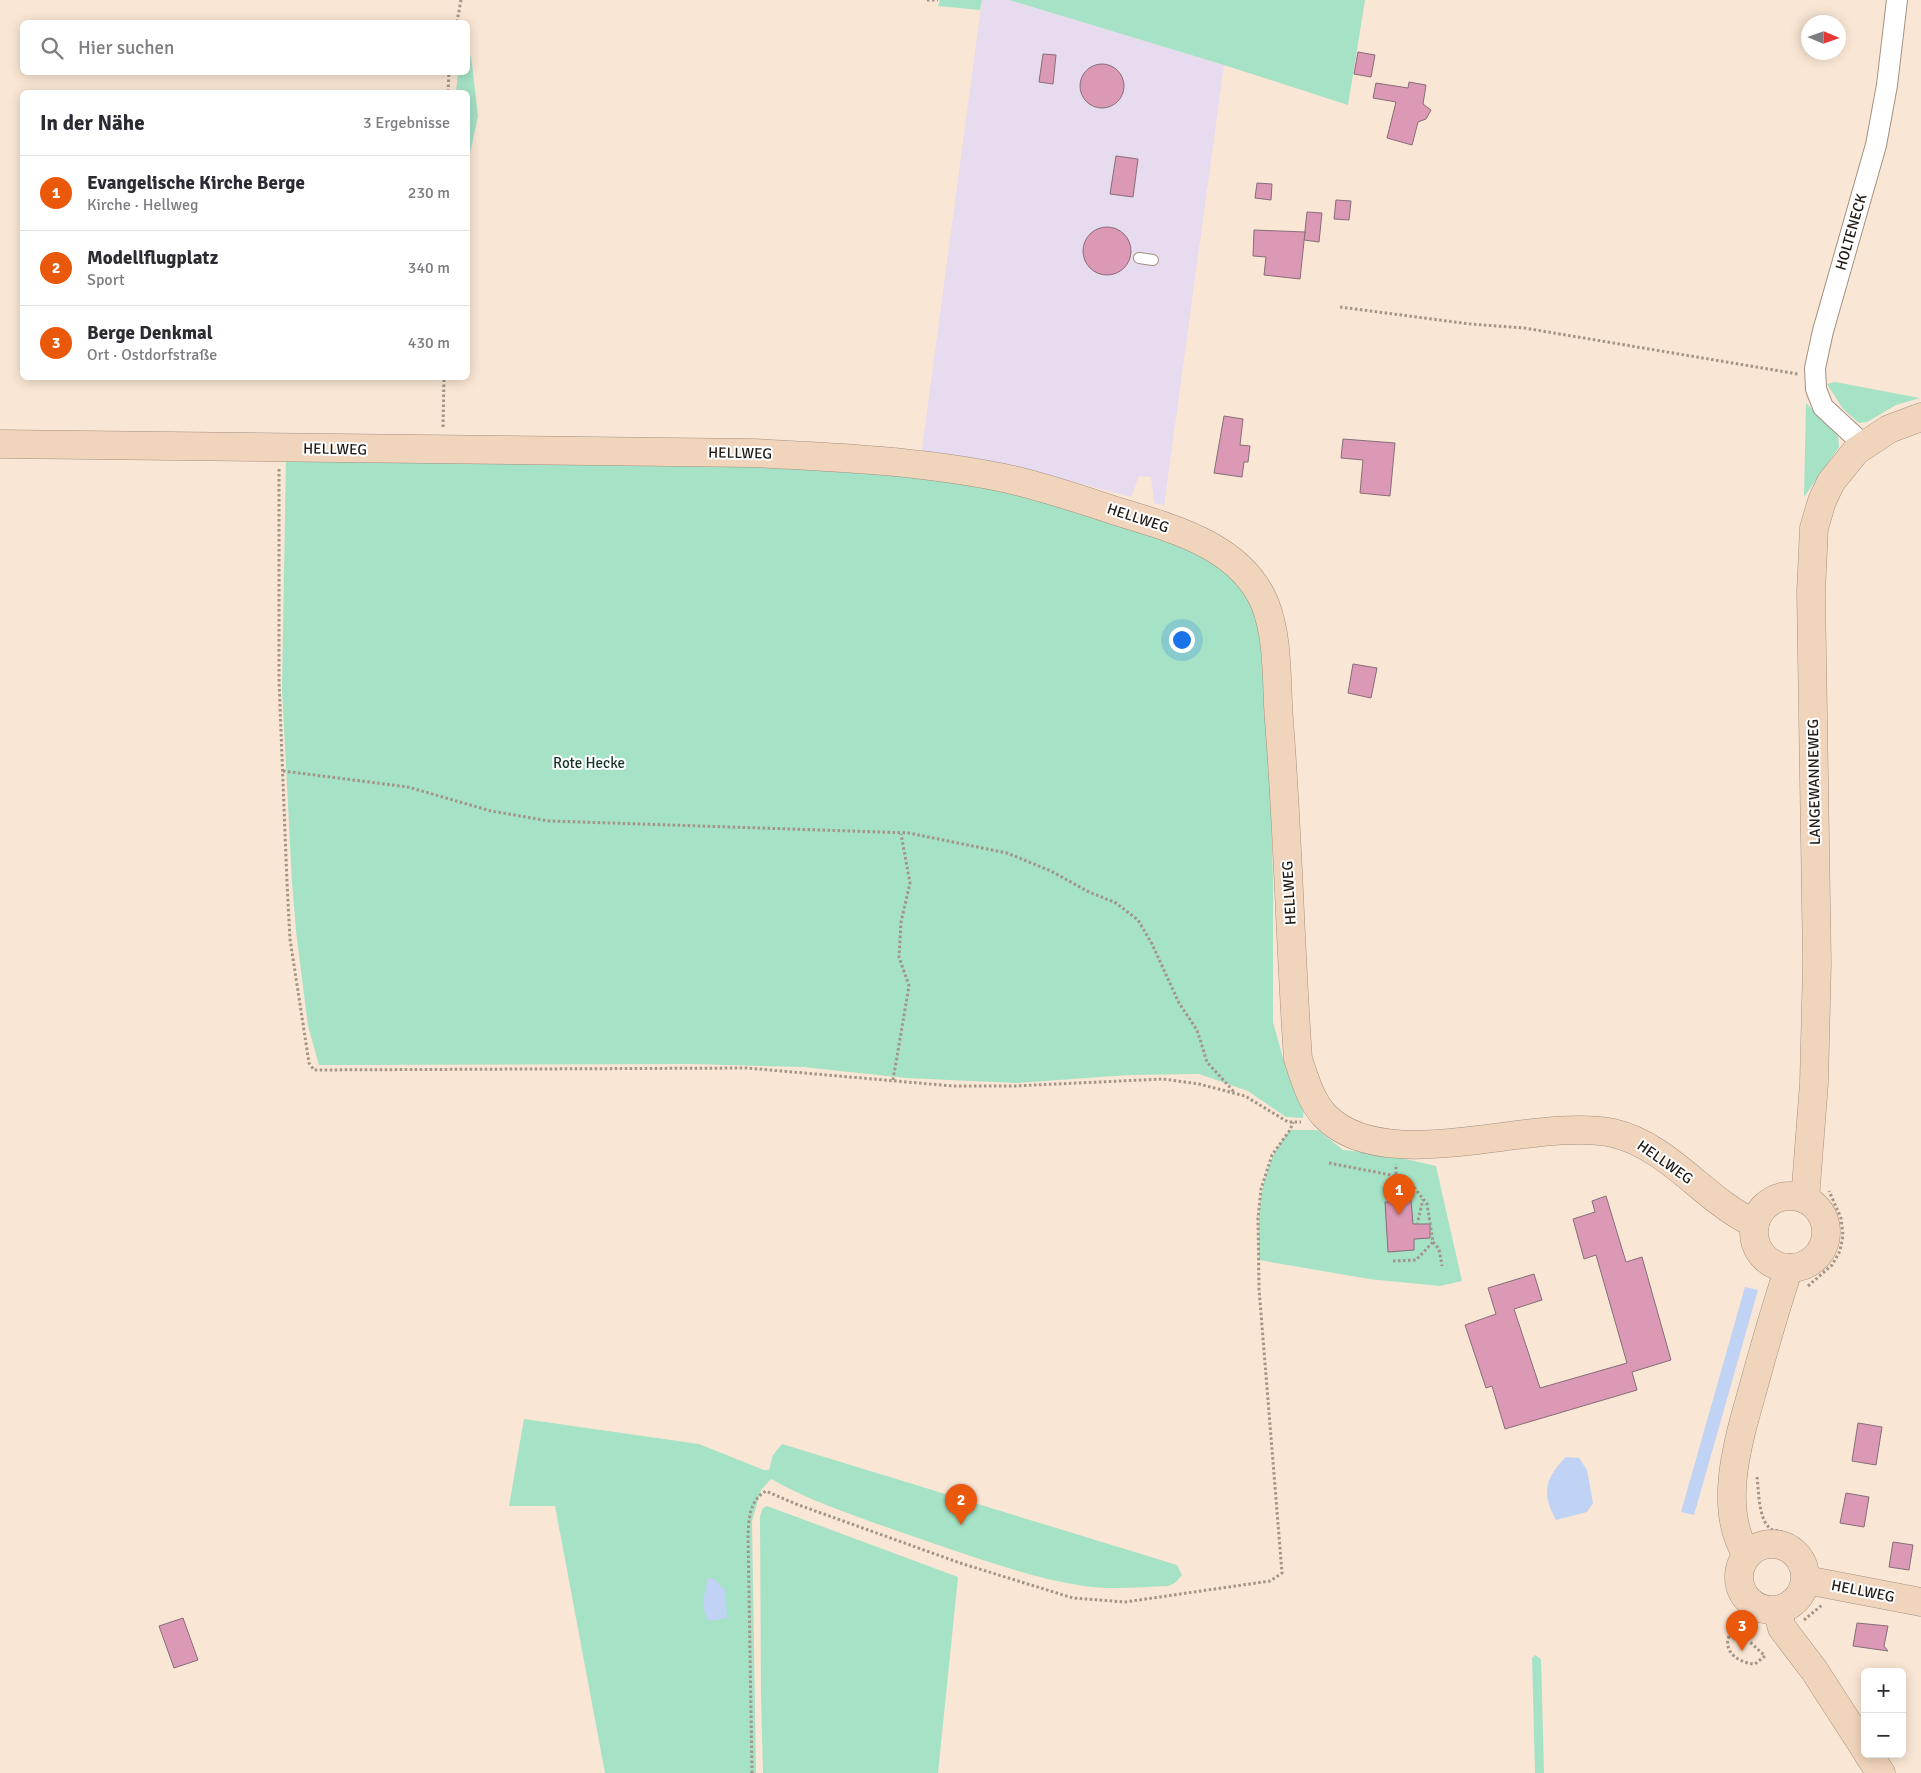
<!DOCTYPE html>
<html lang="de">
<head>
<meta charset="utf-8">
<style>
  :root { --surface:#fff; --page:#f2f2f3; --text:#2b2b33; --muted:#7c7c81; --line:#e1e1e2; --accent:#ea580c }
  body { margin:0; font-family:Signika,sans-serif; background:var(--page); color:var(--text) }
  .controls { position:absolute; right:15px; bottom:15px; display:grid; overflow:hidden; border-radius:8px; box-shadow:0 2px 12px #0003 }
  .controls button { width:45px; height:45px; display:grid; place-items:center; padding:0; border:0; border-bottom:1px solid var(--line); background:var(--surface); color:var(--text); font:25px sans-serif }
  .compass { position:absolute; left:1801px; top:15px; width:45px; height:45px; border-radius:50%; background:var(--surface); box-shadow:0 2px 12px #0003; rotate:92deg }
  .you { position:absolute; left:1181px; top:639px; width:18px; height:18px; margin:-12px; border:4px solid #fff; border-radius:50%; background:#1a73e8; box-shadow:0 0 0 8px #1a73e833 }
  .badge { display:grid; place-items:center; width:32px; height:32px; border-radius:50%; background:var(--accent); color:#fff; font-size:16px; font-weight:700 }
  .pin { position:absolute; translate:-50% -41px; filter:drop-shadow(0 1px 2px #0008) }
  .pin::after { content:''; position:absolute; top:26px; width:18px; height:15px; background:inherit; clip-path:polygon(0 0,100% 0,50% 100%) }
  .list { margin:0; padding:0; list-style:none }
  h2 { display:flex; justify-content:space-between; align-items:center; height:65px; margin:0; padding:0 20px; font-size:21px }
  h2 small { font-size:16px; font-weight:400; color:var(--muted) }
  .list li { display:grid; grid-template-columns:32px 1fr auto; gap:15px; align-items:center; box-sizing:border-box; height:75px; padding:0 20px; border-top:1px solid var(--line) }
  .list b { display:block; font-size:19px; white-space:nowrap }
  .list p { margin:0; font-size:16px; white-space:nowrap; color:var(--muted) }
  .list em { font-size:16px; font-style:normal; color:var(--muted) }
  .icon { flex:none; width:28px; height:28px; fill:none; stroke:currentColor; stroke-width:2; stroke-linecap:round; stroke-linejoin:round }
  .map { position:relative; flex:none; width:1921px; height:1773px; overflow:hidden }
  .search { position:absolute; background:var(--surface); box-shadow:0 2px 12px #0003; left:20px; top:20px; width:450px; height:55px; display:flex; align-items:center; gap:12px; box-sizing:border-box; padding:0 18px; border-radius:8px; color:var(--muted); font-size:19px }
  .panel { position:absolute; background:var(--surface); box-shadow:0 2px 12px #0003; left:20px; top:90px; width:450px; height:290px; border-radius:8px }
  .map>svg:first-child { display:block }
  .industrial { fill:#e7dbf0 }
  .green { fill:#a5e2c6 }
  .water { fill:#c0d3f5 }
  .building { fill:#db99b5; stroke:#866e78 }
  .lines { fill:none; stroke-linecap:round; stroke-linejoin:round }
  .lane-casing { stroke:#a39180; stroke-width:12 }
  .street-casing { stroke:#a39180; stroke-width:22 }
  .secondary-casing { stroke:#a39180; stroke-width:29 }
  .path { stroke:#a39487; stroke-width:3; stroke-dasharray:2.5 2.5; stroke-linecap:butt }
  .lane { stroke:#fff; stroke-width:10 }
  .street { stroke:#fff; stroke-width:20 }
  .secondary { stroke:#f1d4bc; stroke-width:28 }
  .labels { text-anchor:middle; stroke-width:4; stroke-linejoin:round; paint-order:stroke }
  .street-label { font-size:15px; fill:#231c16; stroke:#fff }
  .park-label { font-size:15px; fill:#143528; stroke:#fff }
</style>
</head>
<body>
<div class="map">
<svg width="1921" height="1773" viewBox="0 0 1921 1773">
  <rect width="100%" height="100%" fill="#fae6d4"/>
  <polygon class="industrial" points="982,0 1009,0 1224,65 1164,506 1154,503 1151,477 1139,476 1131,497 1055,477 1006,466 921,456"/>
  <g class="green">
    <polygon points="940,0 982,0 980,10 938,6"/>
    <polygon points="1009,0 1365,0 1348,105 1224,65"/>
    <polygon points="471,56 478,116 468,163 468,92 456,92 458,73 468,72 468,60"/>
    <polygon points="1835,382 1920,398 1896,405 1867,422 1859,423 1843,409 1827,384"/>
    <polygon points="1806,403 1838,436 1839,447 1804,497"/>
    <polygon points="286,458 833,465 1002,489 1202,551 1238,584 1254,610 1259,629 1268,713 1273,881 1273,1022 1286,1069 1304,1108 1303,1118 1286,1117 1248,1091 1199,1074 1129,1075 1016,1083 906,1078 803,1067 690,1064 319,1065 308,1026 296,931 292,882 282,689"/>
    <path d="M 1290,1130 L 1318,1130 L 1343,1150 L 1384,1154 L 1436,1166 L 1462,1281 L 1440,1286 L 1369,1279 L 1259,1260 C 1258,1212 1258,1168 1290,1130 Z"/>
    <path d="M 524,1419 L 699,1444 L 764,1470 L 769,1470 L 773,1455 L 782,1444 L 1177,1565 L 1182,1575 L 1175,1583 L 1168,1586 C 1141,1587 1111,1590 1084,1586 C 1026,1577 968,1555 912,1536 C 864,1519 816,1504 771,1479 L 761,1490 L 752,1521 L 756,1773 L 605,1773 L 555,1506 L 509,1506 Z"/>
    <polygon points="767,1506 958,1577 938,1773 763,1773 761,1696 760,1516 763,1508"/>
    <polygon points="1535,1655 1541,1659 1544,1773 1535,1773 1532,1658"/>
  </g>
  <g class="water">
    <polygon points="1745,1287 1758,1290 1694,1515 1681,1512"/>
    <path d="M 1566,1457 L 1579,1458 L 1587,1470 L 1593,1503 L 1587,1512 L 1556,1520 C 1541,1493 1545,1478 1566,1457 Z"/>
    <path d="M 708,1578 L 714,1579 L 725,1590 L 727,1618 L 709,1621 C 700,1610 705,1591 708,1578 Z"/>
  </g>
  <g class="building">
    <polygon points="1358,52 1375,55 1371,77 1354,74"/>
    <polygon points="1043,54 1056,55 1053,84 1039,82"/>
    <circle cx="1102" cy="86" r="22"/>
    <polygon points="1409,82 1426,85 1423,104 1431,110 1426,119 1418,122 1412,145 1387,138 1396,102 1373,98 1376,83 1408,88"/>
    <polygon points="1116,156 1138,159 1133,197 1110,194"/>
    <polygon points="1257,183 1272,184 1271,200 1255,198"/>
    <polygon points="1336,200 1351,201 1349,220 1334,219"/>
    <polygon points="1307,212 1322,213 1319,242 1304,240"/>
    <circle cx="1107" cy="251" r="24"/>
    <polygon points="1254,230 1305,232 1300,279 1264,275 1266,257 1253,256"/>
    <polygon points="1224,416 1243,419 1240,445 1250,446 1248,462 1244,462 1242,477 1214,473"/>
    <polygon points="1343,439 1395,443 1390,496 1360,493 1363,460 1341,458"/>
    <polygon points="1353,664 1377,668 1371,698 1348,693"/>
    <polygon points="1406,1185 1407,1200 1411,1200 1413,1224 1430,1224 1430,1238 1414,1239 1414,1250 1388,1252 1385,1202 1389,1202 1388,1186"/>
    <polygon points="1606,1196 1626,1262 1642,1257 1671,1360 1632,1372 1637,1390 1505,1429 1492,1386 1486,1388 1465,1325 1496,1314 1488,1288 1534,1274 1542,1300 1514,1309 1540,1388 1627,1363 1596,1255 1584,1259 1573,1219 1595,1212 1592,1201"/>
    <polygon points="1858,1423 1882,1427 1876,1465 1852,1461"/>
    <polygon points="1846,1493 1869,1497 1864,1527 1840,1523"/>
    <polygon points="1893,1542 1913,1545 1909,1570 1889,1567"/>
    <polygon points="183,1618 198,1660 174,1668 159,1626"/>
    <polygon points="1857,1623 1888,1626 1884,1646 1888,1651 1853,1646"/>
  </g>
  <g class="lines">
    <g class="lane-casing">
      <polyline id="lane" points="1139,258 1153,260"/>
    </g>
    <g class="street-casing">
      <polyline id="street" points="1864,445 1823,407 1816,389 1815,368 1823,331 1876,145 1887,85 1897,0"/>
    </g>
    <g class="secondary-casing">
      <g id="secondary">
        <path d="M 0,444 L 752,453 C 836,457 921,461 1004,478 C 1042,486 1079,499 1116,511 C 1171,528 1241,545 1265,604 C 1279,639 1276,683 1279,720 C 1288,832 1290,946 1298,1059 C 1305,1079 1310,1100 1325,1116 C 1387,1179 1533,1116 1613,1133 C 1669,1146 1704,1200 1755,1224"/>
        <circle cx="1790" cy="1232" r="36"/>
        <polyline points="1805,1199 1814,1083 1817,963 1811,592 1814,528 1822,501 1831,482 1856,451 1889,429 1921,417"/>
        <circle cx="1772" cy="1577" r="33"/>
        <path d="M 1747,1555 C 1714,1504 1743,1427 1757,1374 C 1767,1338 1777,1303 1789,1268"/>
        <polyline points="1806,1580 1921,1602"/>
        <polyline points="1777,1610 1782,1628 1814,1670 1865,1749"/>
        <polyline points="1868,1754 1881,1773"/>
      </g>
    </g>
    <g class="path">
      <polyline points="927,0 938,0"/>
      <polyline points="457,22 461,0"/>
      <polyline points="448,92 449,72"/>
      <polyline points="1340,307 1470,324 1524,328 1798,374"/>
      <polyline points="443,427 444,378"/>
      <polyline points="279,469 279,681 287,883 290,939 309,1063 314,1070 747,1068 953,1086 1014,1086 1163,1079 1199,1084 1245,1096 1288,1122 1301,1122"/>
      <polyline points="283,771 408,787 491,811 549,821 909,833 1007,853 1051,871 1087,891 1116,903 1138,920 1152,944 1179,1003 1197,1030 1207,1062 1235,1093"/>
      <polyline points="893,1080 909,986 899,957 901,922 910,883 901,834"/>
      <polyline points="1329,1163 1396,1176 1396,1164"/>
      <polyline points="1417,1225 1423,1199"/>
      <polyline points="1433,1242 1439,1249 1442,1266"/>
      <polyline points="1393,1261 1416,1260 1433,1242 1427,1204 1406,1177 1396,1176"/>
      <polyline points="1808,1286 1832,1265 1840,1251 1843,1235 1841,1218 1829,1191"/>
      <path d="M 1757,1477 C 1759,1491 1758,1520 1771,1529 C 1774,1531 1779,1530 1782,1532 C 1795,1537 1803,1548 1812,1557"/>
      <polyline points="1804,1620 1822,1605"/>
      <path d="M 1735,1628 C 1717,1646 1735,1663 1755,1664 L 1765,1656 L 1733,1626 L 1731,1622 L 1749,1601"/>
      <path d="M 752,1773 L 748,1534 C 749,1517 750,1500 766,1491 L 796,1504 L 960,1563 L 1073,1598 L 1125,1602 L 1270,1581 L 1282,1573 L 1259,1289 L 1258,1218 L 1261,1189 L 1272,1155 L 1290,1130 L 1293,1122"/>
    </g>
    <use href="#lane" class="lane"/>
    <use href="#street" class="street"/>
    <use href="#secondary" class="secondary"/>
  </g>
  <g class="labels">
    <g class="street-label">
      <text transform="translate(1851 232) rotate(-74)" y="5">HOLTENECK</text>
      <text transform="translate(335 449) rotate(1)" y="5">HELLWEG</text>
      <text transform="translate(740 453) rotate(1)" y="5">HELLWEG</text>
      <text transform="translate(1138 518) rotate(18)" y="5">HELLWEG</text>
      <text transform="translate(1814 782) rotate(-91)" y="5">LANGEWANNEWEG</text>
      <text transform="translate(1289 893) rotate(-93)" y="5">HELLWEG</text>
      <text transform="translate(1665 1162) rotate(35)" y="5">HELLWEG</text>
      <text transform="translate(1863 1591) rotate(11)" y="5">HELLWEG</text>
    </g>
    <g class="park-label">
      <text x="589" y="768">Rote Hecke</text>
    </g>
  </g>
</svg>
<div class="controls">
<button>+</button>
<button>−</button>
</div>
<svg class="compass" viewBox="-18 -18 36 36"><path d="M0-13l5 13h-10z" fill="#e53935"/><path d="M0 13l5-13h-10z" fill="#7c7c81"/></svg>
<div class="you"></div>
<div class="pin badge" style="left:1399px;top:1215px">1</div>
<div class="pin badge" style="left:961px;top:1525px">2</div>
<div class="pin badge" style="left:1742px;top:1651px">3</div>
<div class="search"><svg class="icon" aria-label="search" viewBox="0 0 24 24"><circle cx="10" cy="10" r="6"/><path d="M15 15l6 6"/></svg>Hier suchen</div>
<section class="panel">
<h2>In der Nähe<small>3 Ergebnisse</small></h2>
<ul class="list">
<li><span class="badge">1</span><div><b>Evangelische Kirche Berge</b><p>Kirche · Hellweg</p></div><em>230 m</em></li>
<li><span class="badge">2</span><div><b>Modellflugplatz</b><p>Sport</p></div><em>340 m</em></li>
<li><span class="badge">3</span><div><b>Berge Denkmal</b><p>Ort · Ostdorfstraße</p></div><em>430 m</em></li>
</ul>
</section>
</div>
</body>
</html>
